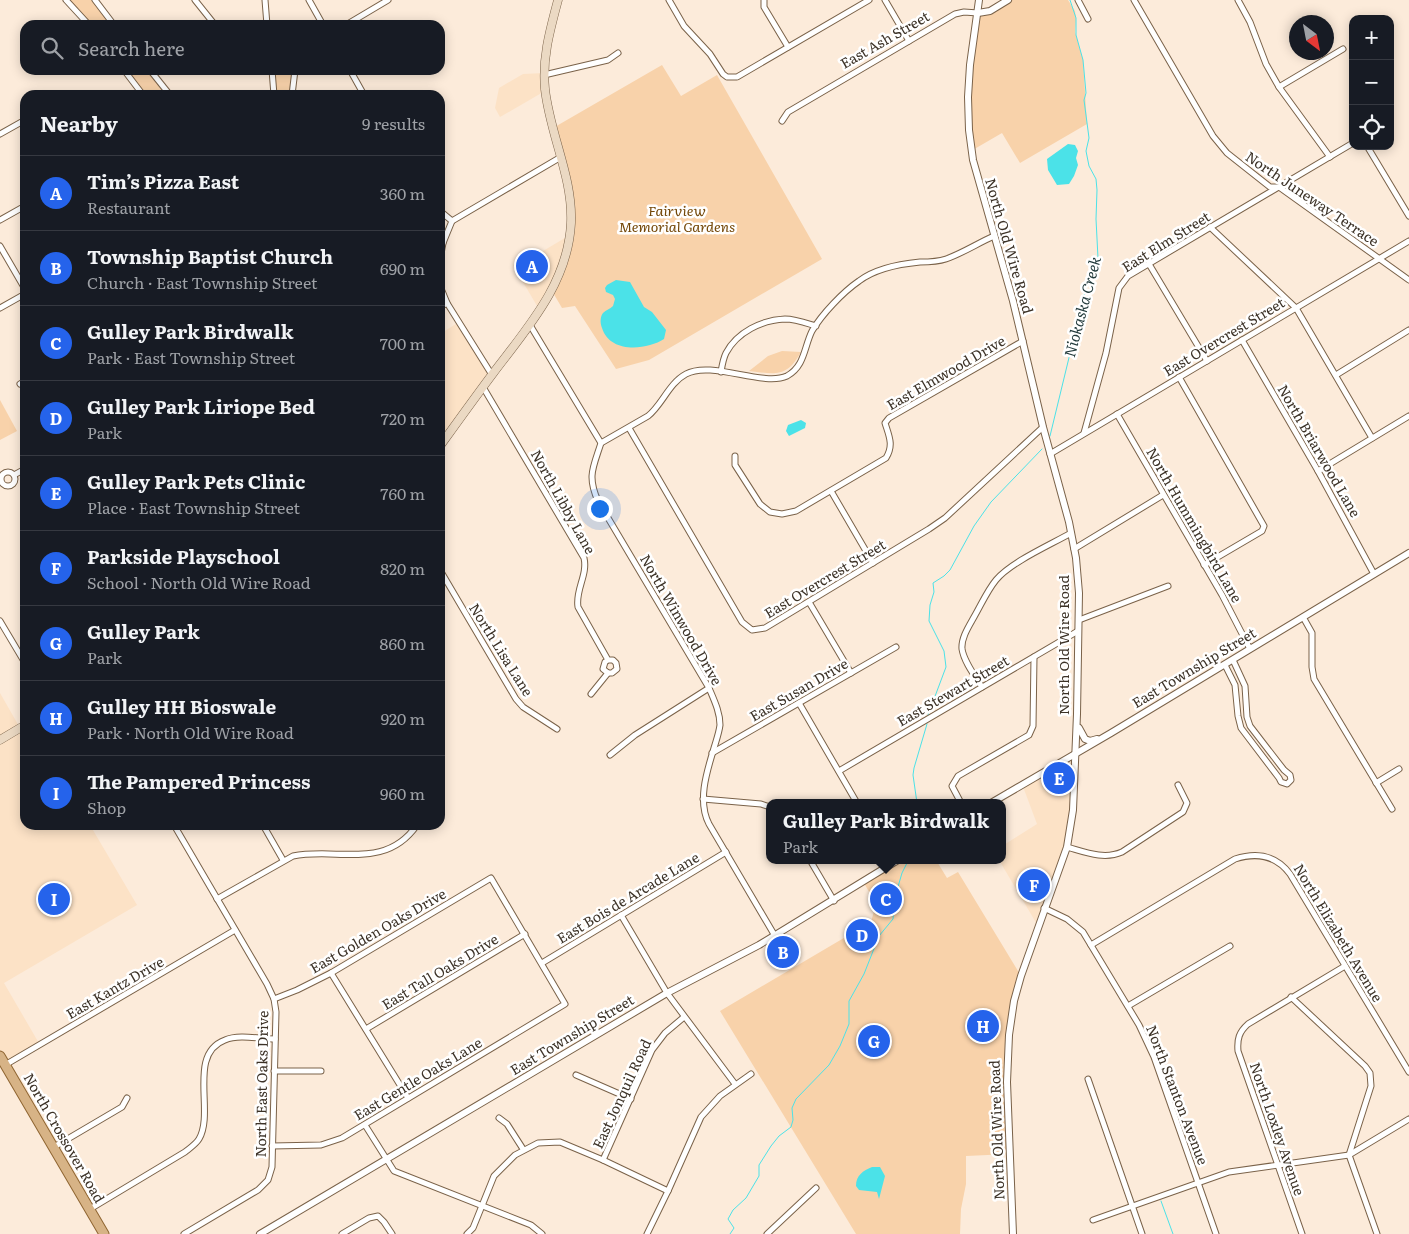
<!DOCTYPE html>
<html lang="en">
<head>
<meta charset="utf-8">
<style>
  :root { --surface:#171b24; --page:#20242c; --text:#f1f3f6; --muted:#9ea1a6; --line:#363941; --accent:#2563eb }
  body { margin:0; font-family:Literata,serif; background:var(--page); color:var(--text) }
  .controls { position:absolute; right:15px; top:15px; display:grid; overflow:hidden; border-radius:10px; box-shadow:0 2px 12px #0003 }
  .controls button { width:45px; height:45px; display:grid; place-items:center; padding:0; border:0; border-bottom:1px solid var(--line); background:var(--surface); color:var(--text); font:25px sans-serif }
  .compass { position:absolute; left:1289px; top:15px; width:45px; height:45px; border-radius:50%; background:var(--surface); box-shadow:0 2px 12px #0003; rotate:148deg }
  .you { position:absolute; left:599px; top:508px; width:18px; height:18px; margin:-12px; border:4px solid #fff; border-radius:50%; background:#1a73e8; box-shadow:0 0 0 8px #1a73e833 }
  .badge { display:grid; place-items:center; width:32px; height:32px; border-radius:50%; background:var(--accent); color:#fff; font-size:16px; font-weight:700 }
  .pin { position:absolute; translate:-50% -50%; border:2px solid #fff; box-shadow:0 1px 5px #0006 }
  .popup { position:absolute; left:766px; top:799px; width:240px; height:65px; box-sizing:border-box; display:grid; place-content:center; border-radius:10px; background:var(--surface); filter:drop-shadow(0 1px 4px #0005); font-size:16px; white-space:nowrap; color:var(--muted) }
  .popup b { font-size:19px; color:var(--text) }
  .popup::after { content:''; position:absolute; left:50%; top:100%; margin-left:-10px; border:10px solid transparent; border-top-color:var(--surface) }
  .list { margin:0; padding:0; list-style:none }
  h2 { display:flex; justify-content:space-between; align-items:center; height:65px; margin:0; padding:0 20px; font-size:21px }
  h2 small { font-size:16px; font-weight:400; color:var(--muted) }
  .list li { display:grid; grid-template-columns:32px 1fr auto; gap:15px; align-items:center; box-sizing:border-box; height:75px; padding:0 20px; border-top:1px solid var(--line) }
  .list b { display:block; font-size:19px; white-space:nowrap }
  .list p { margin:0; font-size:16px; white-space:nowrap; color:var(--muted) }
  .list em { font-size:16px; font-style:normal; color:var(--muted) }
  .icon { flex:none; width:28px; height:28px; fill:none; stroke:currentColor; stroke-width:2; stroke-linecap:round; stroke-linejoin:round }
  .map { position:relative; flex:none; width:1409px; height:1234px; overflow:hidden }
  .search { position:absolute; background:var(--surface); box-shadow:0 2px 12px #0003; left:20px; top:20px; width:425px; height:55px; display:flex; align-items:center; gap:12px; box-sizing:border-box; padding:0 18px; border-radius:15px; color:var(--muted); font-size:19px }
  .panel { position:absolute; background:var(--surface); box-shadow:0 2px 12px #0003; left:20px; top:90px; width:425px; height:740px; border-radius:15px }
  .map>svg:first-child { display:block }
  .built { fill:#fce2c6 }
  .green { fill:#f8d2aa }
  .water { fill:#4be2e8 }
  .lines { fill:none; stroke-linecap:round; stroke-linejoin:round }
  .stream { stroke:#4be2e8; stroke-width:1 }
  .minor-casing { stroke:#7a6249; stroke-width:7 }
  .tertiary-casing { stroke:#7a6249; stroke-width:8 }
  .secondary-casing { stroke:#7a6249; stroke-width:9 }
  .primary-casing { stroke:#8f6531; stroke-width:11 }
  .minor { stroke:#fff; stroke-width:5 }
  .tertiary { stroke:#fff; stroke-width:6 }
  .secondary { stroke:#ebd9c3; stroke-width:8 }
  .primary { stroke:#d7b386; stroke-width:9 }
  .labels { text-anchor:middle; stroke-width:5; stroke-linejoin:round; paint-order:stroke }
  .street-label { font-size:14px; fill:#3c3227; stroke:#fff }
  .park-label { font-size:14px; font-style:italic; fill:#734707; stroke:#fff }
  .water-label { font-size:15px; font-style:italic; fill:#233b3c; stroke:#fff }
</style>
</head>
<body>
<div class="map">
<svg width="1409" height="1234" viewBox="0 0 1409 1234">
  <rect width="100%" height="100%" fill="#fcebda"/>
  <g class="built">
    <polygon points="544,73 545,91 500,117 495,108 499,88 523,74"/>
    <polygon points="570,235 568,248 540,311 513,265 535,252 543,251"/>
    <polygon points="459,322 492,375 442,443 440,439 440,334"/>
    <polygon points="0,693 20,728 25,725 25,825 90,825 137,905 4,983 40,1045 5,1065 0,1056"/>
    <polygon points="1076,753 1067,847 1038,926 999,860 1002,860 1002,846 1037,824 1022,784"/>
  </g>
  <g class="green">
    <polygon points="66,0 95,0 114,25 89,25"/>
    <polygon points="1008,0 1068,0 1075,11 1076,18 1075,32 1083,60 1087,124 1020,163 1002,133 971,151 968,109 978,13"/>
    <polygon points="662,65 681,96 717,75 822,259 649,360 616,369 575,306 562,308 552,291 560,275 570,208 553,128"/>
    <polygon points="124,70 150,70 170,95 143,95"/>
    <polygon points="272,70 295,70 292,95 274,95"/>
    <path d="M 782,351 L 801,352 C 787,378 775,374 749,371 L 768,356 Z"/>
    <polygon points="0,400 17,431 0,440"/>
    <polygon points="898,860 936,860 947,878 958,872 1021,976 1009,1035 1009,1154 966,1156 966,1184 961,1209 960,1234 856,1234 720,1011 871,922 876,904 864,883"/>
  </g>
  <g class="water">
    <polygon points="1068,144 1075,145 1078,151 1076,158 1078,165 1074,176 1069,184 1057,185 1048,170 1047,159"/>
    <path d="M 616,280 L 630,282 L 644,307 L 652,312 L 666,330 L 664,339 C 647,350 610,354 602,328 C 600,323 600,317 603,313 C 606,310 610,309 613,306 L 615,299 L 613,295 L 606,292 L 605,288 L 607,285 Z"/>
    <polygon points="801,420 806,423 805,428 789,436 786,431 788,425"/>
    <path d="M 872,1167 L 880,1167 L 885,1176 L 879,1199 L 877,1192 L 859,1190 L 856,1186 C 856,1175 863,1171 872,1167 Z"/>
  </g>
  <g class="lines">
    <g class="stream">
      <polyline points="1050,436 1090,271 1098,258 1096,219 1097,190 1096,179 1089,166 1086,151 1089,138 1084,100 1086,93 1083,60 1076,35 1076,18 1070,0"/>
      <polyline points="928,715 946,667 944,651 929,621 930,605 934,592 933,583 944,576 950,570 974,526 991,502 1042,449"/>
      <polyline points="917,803 913,775 914,768 927,724"/>
      <polyline points="1161,1201 1173,1234"/>
      <polyline points="730,1234 734,1228 728,1219 733,1210 746,1198 759,1176 759,1165 771,1146 779,1136 791,1127 793,1120 792,1108 796,1099 829,1065 840,1046 849,1024 849,1001 864,974 879,936 893,919 895,897 902,873 908,861"/>
    </g>
    <g class="minor-casing">
      <g id="minor">
        <polyline points="66,0 89,25"/>
        <polyline points="95,0 114,25"/>
        <polyline points="195,0 215,25"/>
        <polyline points="265,0 267,25"/>
        <polyline points="309,0 323,25"/>
        <polyline points="669,0 684,26 710,54 723,74 727,77 737,77 869,0"/>
        <polyline points="764,0 764,7 788,47"/>
        <polyline points="885,0 909,41"/>
        <polyline points="1078,0 1088,19"/>
        <polyline points="1134,0 1213,136 1227,153 1270,187 1279,187 1409,280"/>
        <polyline points="1238,0 1250,22 1266,64 1279,87 1330,157"/>
        <polyline points="346,25 388,0"/>
        <polyline points="124,70 143,95"/>
        <polyline points="150,70 170,95"/>
        <polyline points="272,70 274,95"/>
        <polyline points="350,70 364,95"/>
        <polyline points="544,75 608,60 618,53"/>
        <polyline points="1279,87 1343,49"/>
        <polyline points="292,95 295,70"/>
        <polyline points="782,121 788,112 955,14 964,12 978,13"/>
        <polyline points="0,134 25,120"/>
        <polyline points="1367,146 1409,216"/>
        <polyline points="440,211 452,221 443,243"/>
        <polyline points="0,220 25,206"/>
        <polyline points="452,221 561,157"/>
        <polyline points="1210,227 1296,308 1372,438"/>
        <polyline points="440,245 443,243 440,259"/>
        <polyline points="0,246 25,289"/>
        <polyline points="1149,264 1207,361"/>
        <polyline points="440,286 447,303 492,375"/>
        <polyline points="440,307 447,303"/>
        <polyline points="0,308 25,294"/>
        <path d="M 530,325 L 601,443 C 593,468 587,476 598,501 L 709,688 C 714,700 720,712 720,725 C 719,733 716,741 714,748 C 707,771 697,801 709,824 L 775,936"/>
        <polyline points="1242,340 1318,471 1374,574"/>
        <path d="M 721,372 C 722,366 723,359 726,353 C 737,332 762,320 785,319 C 795,319 806,323 816,326"/>
        <polyline points="1336,375 1409,330"/>
        <polyline points="1179,377 1264,526 1262,531 1204,565"/>
        <polyline points="20,384 25,381"/>
        <path d="M 483,387 L 584,558 C 588,575 575,590 578,607 L 608,660 L 613,660 L 616,663 L 617,669 L 612,673 L 608,673 L 603,669 L 605,662 L 608,660"/>
        <polyline points="1117,414 1222,595 1250,649"/>
        <polyline points="629,428 742,622 752,630 765,628 929,529 945,518 1043,427"/>
        <polyline points="1084,433 1106,353 1119,288 1128,276 1353,143"/>
        <path d="M 601,443 L 648,416 C 662,405 669,383 686,374 C 711,360 763,387 787,376 C 805,366 804,347 812,331 C 822,314 843,292 859,281 C 876,268 899,264 920,262 C 929,262 937,262 946,259 C 963,253 978,243 994,236"/>
        <polyline points="1050,454 1409,241"/>
        <path d="M 735,456 L 735,465 L 760,504 L 770,512 L 782,514 L 796,511 L 886,458 C 894,445 889,436 885,423 L 889,418 L 1023,341"/>
        <polyline points="1318,471 1409,416"/>
        <circle cx="8" cy="479" r="7"/>
        <polyline points="14,475 25,469"/>
        <polyline points="831,491 873,563"/>
        <polyline points="1074,549 1163,495"/>
        <polyline points="440,570 516,699 523,707 557,729"/>
        <polyline points="809,602 851,673"/>
        <polyline points="1303,617 1312,633 1312,667 1314,679 1392,809"/>
        <polyline points="1079,620 1168,586"/>
        <polyline points="0,621 25,663"/>
        <polyline points="1225,665 1235,685 1238,716 1241,728 1279,778 1281,782 1287,784 1291,780 1290,775 1284,770 1250,726 1247,717 1245,686 1233,660"/>
        <path d="M 982,687 C 975,676 964,662 962,649 C 961,638 969,626 974,617 C 981,605 987,591 996,580 C 1011,562 1050,545 1071,533"/>
        <polyline points="591,694 608,673"/>
        <polyline points="799,703 857,803"/>
        <polyline points="712,753 896,647"/>
        <polyline points="610,755 635,735 709,688"/>
        <polyline points="839,771 1078,631"/>
        <polyline points="1376,783 1399,769"/>
        <polyline points="703,799 761,804 770,807"/>
        <polyline points="961,803 952,786 958,776 1029,735 1033,726 1034,657"/>
        <polyline points="174,825 267,984 274,999 276,1012 272,1167 268,1180 258,1190 184,1234"/>
        <polyline points="263,825 283,860"/>
        <path d="M 1067,847 C 1085,852 1104,860 1122,852 L 1183,812 L 1187,803 L 1178,785"/>
        <polyline points="810,860 834,901"/>
        <path d="M 217,899 L 293,856 C 337,847 385,871 417,825"/>
        <polyline points="1044,908 1067,919 1083,932 1139,1025 1154,1057 1216,1234"/>
        <polyline points="621,915 667,993 735,1084"/>
        <path d="M 1091,945 L 1235,859 C 1257,852 1276,855 1290,874 L 1409,1072"/>
        <polyline points="542,963 726,852"/>
        <polyline points="331,973 408,1098"/>
        <polyline points="1291,997 1365,1066 1370,1073 1371,1086 1349,1155 1377,1234"/>
        <polyline points="1128,1006 1230,946"/>
        <polyline points="366,1029 525,934"/>
        <polyline points="5,1065 235,930"/>
        <polyline points="274,1071 321,1071"/>
        <polyline points="576,1075 631,1099"/>
        <polyline points="1088,1079 1142,1234"/>
        <polyline points="499,1118 507,1124 523,1149"/>
        <polyline points="365,1125 394,1171 531,1225 542,1234"/>
        <polyline points="272,1146 321,1145 342,1138 565,1004 491,878 331,973 297,990 274,999"/>
        <polyline points="54,1147 122,1107 127,1098"/>
        <polyline points="603,1160 652,1050 665,1033 684,1017"/>
        <path d="M 90,1209 L 185,1152 C 190,1148 196,1144 199,1139 C 215,1112 187,1054 225,1040 C 239,1034 260,1039 275,1039"/>
        <polyline points="1093,1220 1229,1172 1349,1155 1409,1119"/>
        <polyline points="342,1234 369,1218 378,1216 384,1222 392,1234"/>
        <polyline points="467,1234 473,1228 494,1176 515,1155 538,1143 560,1142 603,1160 668,1191"/>
        <polyline points="647,1234 668,1191 701,1117 720,1096 751,1074"/>
        <polyline points="767,1234 816,1188"/>
        <path d="M 1302,1234 L 1238,1051 C 1237,1039 1239,1032 1248,1024 L 1345,966"/>
      </g>
    </g>
    <g class="tertiary-casing">
      <g id="tertiary">
        <polyline points="979,0 970,65 968,97 969,130 973,160 1013,301 1043,427 1069,522 1076,558 1079,593 1077,714 1073,810 1067,847 1021,976 1014,1001 1009,1035 1007,1082 1013,1234"/>
        <polyline points="978,13 990,11 1008,0"/>
        <polyline points="1079,728 1085,739 1090,741 1097,739"/>
        <polyline points="991,803 1111,733 1409,553"/>
        <polyline points="260,1234 667,993 759,945 898,860"/>
      </g>
    </g>
    <g class="secondary-casing">
      <g id="secondary">
        <path d="M 440,446 C 458,421 476,396 494,372 C 528,327 568,283 571,223 C 573,177 550,135 545,89 C 542,58 550,30 558,0"/>
        <polyline points="0,740 25,725"/>
      </g>
    </g>
    <g class="primary-casing">
      <polyline id="primary" points="0,1056 104,1234"/>
    </g>
    <use href="#minor" class="minor"/>
    <use href="#tertiary" class="tertiary"/>
    <use href="#secondary" class="secondary"/>
    <use href="#primary" class="primary"/>
  </g>
  <g class="labels">
    <g class="street-label">
      <text transform="translate(885 40) rotate(-30)" y="5">East Ash Street</text>
      <text transform="translate(1312 199) rotate(34)" y="5">North Juneway Terrace</text>
      <text transform="translate(1166 242) rotate(-32)" y="5">East Elm Street</text>
      <text transform="translate(1009 246) rotate(74)" y="5">North Old Wire Road</text>
      <text transform="translate(1224 337) rotate(-31)" y="5">East Overcrest Street</text>
      <text transform="translate(946 373) rotate(-30)" y="5">East Elmwood Drive</text>
      <text transform="translate(1319 451) rotate(60)" y="5">North Briarwood Lane</text>
      <text transform="translate(563 502) rotate(61)" y="5">North Libby Lane</text>
      <text transform="translate(1194 525) rotate(60)" y="5">North Hummingbird Lane</text>
      <text transform="translate(825 579) rotate(-31)" y="5">East Overcrest Street</text>
      <text transform="translate(681 620) rotate(60)" y="5">North Winwood Drive</text>
      <text transform="translate(1064 645) rotate(-90)" y="5">North Old Wire Road</text>
      <text transform="translate(501 650) rotate(58)" y="5">North Lisa Lane</text>
      <text transform="translate(1194 668) rotate(-31)" y="5">East Township Street</text>
      <text transform="translate(799 690) rotate(-30)" y="5">East Susan Drive</text>
      <text transform="translate(953 691) rotate(-30)" y="5">East Stewart Street</text>
      <text transform="translate(628 898) rotate(-31)" y="5">East Bois de Arcade Lane</text>
      <text transform="translate(378 931) rotate(-30)" y="5">East Golden Oaks Drive</text>
      <text transform="translate(1338 933) rotate(59)" y="5">North Elizabeth Avenue</text>
      <text transform="translate(440 972) rotate(-31)" y="5">East Tall Oaks Drive</text>
      <text transform="translate(115 988) rotate(-30)" y="5">East Kantz Drive</text>
      <text transform="translate(572 1035) rotate(-31)" y="5">East Township Street</text>
      <text transform="translate(418 1079) rotate(-31)" y="5">East Gentle Oaks Lane</text>
      <text transform="translate(262 1084) rotate(-89)" y="5">North East Oaks Drive</text>
      <text transform="translate(622 1094) rotate(-65)" y="5">East Jonquil Road</text>
      <text transform="translate(1177 1095) rotate(69)" y="5">North Stanton Avenue</text>
      <text transform="translate(1277 1129) rotate(71)" y="5">North Loxley Avenue</text>
      <text transform="translate(997 1130) rotate(-92)" y="5">North Old Wire Road</text>
      <text transform="translate(64 1138) rotate(60)" y="5">North Crossover Road</text>
    </g>
    <g class="park-label">
      <text x="677" y="216">Fairview<tspan x="677" dy="16">Memorial Gardens</tspan></text>
    </g>
    <g class="water-label">
      <text transform="translate(1083 307) rotate(-75)" y="5">Niokaska Creek</text>
    </g>
  </g>
</svg>
<div class="controls">
<button>+</button>
<button>−</button>
<button><svg class="icon" aria-label="locate" viewBox="0 0 24 24"><circle cx="12" cy="12" r="6"/><path d="M12 2v4M12 18v4M2 12h4M18 12h4"/></svg></button>
</div>
<svg class="compass" viewBox="-18 -18 36 36"><path d="M0-13l5 13h-10z" fill="#e53935"/><path d="M0 13l5-13h-10z" fill="#9ea1a6"/></svg>
<div class="you"></div>
<div class="pin badge" style="left:532px;top:266px">A</div>
<div class="pin badge" style="left:783px;top:952px">B</div>
<div class="pin badge" style="left:886px;top:899px">C</div>
<div class="popup"><b>Gulley Park Birdwalk</b>Park</div>
<div class="pin badge" style="left:862px;top:935px">D</div>
<div class="pin badge" style="left:1059px;top:778px">E</div>
<div class="pin badge" style="left:1034px;top:885px">F</div>
<div class="pin badge" style="left:874px;top:1041px">G</div>
<div class="pin badge" style="left:983px;top:1026px">H</div>
<div class="pin badge" style="left:54px;top:899px">I</div>
<div class="search"><svg class="icon" aria-label="search" viewBox="0 0 24 24"><circle cx="10" cy="10" r="6"/><path d="M15 15l6 6"/></svg>Search here</div>
<section class="panel">
<h2>Nearby<small>9 results</small></h2>
<ul class="list">
<li><span class="badge">A</span><div><b>Tim’s Pizza East</b><p>Restaurant</p></div><em>360 m</em></li>
<li><span class="badge">B</span><div><b>Township Baptist Church</b><p>Church · East Township Street</p></div><em>690 m</em></li>
<li><span class="badge">C</span><div><b>Gulley Park Birdwalk</b><p>Park · East Township Street</p></div><em>700 m</em></li>
<li><span class="badge">D</span><div><b>Gulley Park Liriope Bed</b><p>Park</p></div><em>720 m</em></li>
<li><span class="badge">E</span><div><b>Gulley Park Pets Clinic</b><p>Place · East Township Street</p></div><em>760 m</em></li>
<li><span class="badge">F</span><div><b>Parkside Playschool</b><p>School · North Old Wire Road</p></div><em>820 m</em></li>
<li><span class="badge">G</span><div><b>Gulley Park</b><p>Park</p></div><em>860 m</em></li>
<li><span class="badge">H</span><div><b>Gulley HH Bioswale</b><p>Park · North Old Wire Road</p></div><em>920 m</em></li>
<li><span class="badge">I</span><div><b>The Pampered Princess</b><p>Shop</p></div><em>960 m</em></li>
</ul>
</section>
</div>
</body>
</html>
